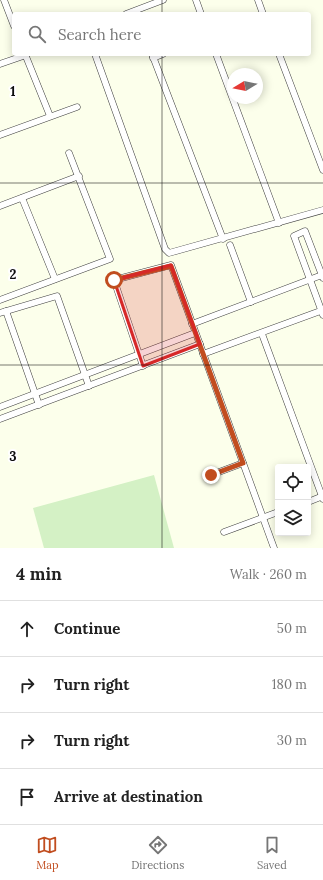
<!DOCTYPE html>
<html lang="en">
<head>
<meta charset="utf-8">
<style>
  :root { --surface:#fff; --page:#f6f6f6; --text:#222; --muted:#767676; --line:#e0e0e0; --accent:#c14d1f }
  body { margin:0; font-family:Lora,serif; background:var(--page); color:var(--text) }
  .controls { position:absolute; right:12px; bottom:12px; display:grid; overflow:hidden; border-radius:4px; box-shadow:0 2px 10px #0003 }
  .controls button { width:36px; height:36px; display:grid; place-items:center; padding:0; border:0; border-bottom:1px solid var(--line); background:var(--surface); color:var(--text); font:20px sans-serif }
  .compass { position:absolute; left:227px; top:68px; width:36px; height:36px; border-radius:50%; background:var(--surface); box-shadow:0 2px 10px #0003; rotate:260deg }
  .stop { position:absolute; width:12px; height:12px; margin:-9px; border:3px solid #c14d1f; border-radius:50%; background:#fff }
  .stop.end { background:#c14d1f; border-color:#fff; box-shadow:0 1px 4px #0008 }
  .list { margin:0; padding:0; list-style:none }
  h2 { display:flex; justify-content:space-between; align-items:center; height:52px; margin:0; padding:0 16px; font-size:17px }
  h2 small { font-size:13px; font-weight:400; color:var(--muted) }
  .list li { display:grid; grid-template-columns:26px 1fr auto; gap:12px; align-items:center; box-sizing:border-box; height:56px; padding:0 16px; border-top:1px solid var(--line) }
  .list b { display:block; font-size:15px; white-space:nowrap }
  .list em { font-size:13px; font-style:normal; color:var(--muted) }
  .icon { flex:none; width:22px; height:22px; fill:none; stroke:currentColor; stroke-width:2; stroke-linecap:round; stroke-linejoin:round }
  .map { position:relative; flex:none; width:323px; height:548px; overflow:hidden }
  .search { position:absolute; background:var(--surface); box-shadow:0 2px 10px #0003; left:12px; right:12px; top:12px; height:44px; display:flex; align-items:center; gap:10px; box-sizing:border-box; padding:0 14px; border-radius:4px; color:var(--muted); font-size:15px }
  .sheet { height:276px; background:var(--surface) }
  nav { display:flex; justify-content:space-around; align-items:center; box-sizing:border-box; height:56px; border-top:1px solid var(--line); background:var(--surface); font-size:11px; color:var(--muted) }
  nav a { display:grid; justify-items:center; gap:2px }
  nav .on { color:var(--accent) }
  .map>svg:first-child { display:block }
  .pitch { fill:#d4f1c5 }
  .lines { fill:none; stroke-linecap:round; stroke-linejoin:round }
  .street-casing { stroke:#3f3f3f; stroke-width:7 }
  .street { stroke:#fff; stroke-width:6 }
  .route { stroke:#c14d1f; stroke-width:5 }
  .marked { fill:#d62828; fill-opacity:0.2; stroke:#d62828; stroke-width:3; stroke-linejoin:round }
  .grid { fill:none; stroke:#0c0c0c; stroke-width:1; stroke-opacity:0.55 }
  .grid-label { font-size:13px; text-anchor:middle; font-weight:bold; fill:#0c0c0c; stroke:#fff; stroke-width:4; stroke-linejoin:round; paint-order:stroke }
</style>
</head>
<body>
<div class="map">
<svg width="323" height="548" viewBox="0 0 323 548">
  <rect width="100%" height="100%" fill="#fcffeb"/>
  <polygon class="pitch" points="154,475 174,548 44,548 33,508"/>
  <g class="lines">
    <g class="street-casing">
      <g id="street">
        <polyline points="4,0 14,26"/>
        <polyline points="196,0 201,14"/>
        <polyline points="258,0 263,14"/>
        <polyline points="126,14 163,0"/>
        <polyline points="25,54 50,116"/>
        <polyline points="95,54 165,249 169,253 323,210"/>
        <polyline points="152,54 223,239"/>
        <polyline points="216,54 279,223"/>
        <polyline points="279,54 323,170"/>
        <polyline points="153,58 163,54"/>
        <polyline points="0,64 26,55"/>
        <polyline points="0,135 77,107"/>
        <polyline points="22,198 55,279"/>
        <polyline points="0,206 79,176"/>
        <polyline points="230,245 251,302"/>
        <polyline points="323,278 305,231 294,236 323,315"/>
        <polyline points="0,300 110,259 69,153"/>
        <polyline points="6,311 39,405"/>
        <polyline points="0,313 57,296 89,386"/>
        <polyline points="192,324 322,275"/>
        <polyline points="262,334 323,499"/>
        <polyline points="203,354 323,310"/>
        <polyline points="143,366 114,280 171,265 274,548"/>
        <polyline points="0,407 195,333"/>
        <polyline points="0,419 200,344"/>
        <polyline points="211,475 243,463"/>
        <polyline points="308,502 323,496"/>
        <polyline points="224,532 278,512"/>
      </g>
    </g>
    <use href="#street" class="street"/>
  </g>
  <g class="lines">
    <polyline class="route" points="114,280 171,266 243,463 211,475"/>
  </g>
  <path class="marked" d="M 171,265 L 200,344 L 143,366 L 114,280 Z"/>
  <path class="grid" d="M 162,0 L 162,14M 162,54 L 162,548M 0,183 L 323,183M 0,365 L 323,365"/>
  <g class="grid-label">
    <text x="13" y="96">1</text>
    <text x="13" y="279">2</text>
    <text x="13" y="461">3</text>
  </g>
</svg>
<div class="controls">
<button><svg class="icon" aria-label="locate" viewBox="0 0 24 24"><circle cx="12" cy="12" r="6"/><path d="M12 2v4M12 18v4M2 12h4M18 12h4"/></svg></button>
<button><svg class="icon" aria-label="layers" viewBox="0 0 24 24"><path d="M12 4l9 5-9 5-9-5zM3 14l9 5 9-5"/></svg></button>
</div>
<svg class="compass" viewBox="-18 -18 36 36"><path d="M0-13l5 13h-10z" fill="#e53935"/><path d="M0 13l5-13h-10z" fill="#767676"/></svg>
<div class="stop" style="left:114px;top:280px"></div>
<div class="stop end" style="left:211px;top:475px"></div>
<div class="search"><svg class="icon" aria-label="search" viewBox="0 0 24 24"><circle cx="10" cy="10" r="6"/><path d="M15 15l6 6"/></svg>Search here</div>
</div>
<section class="sheet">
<h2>4 min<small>Walk · 260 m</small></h2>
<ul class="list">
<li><svg class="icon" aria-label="ahead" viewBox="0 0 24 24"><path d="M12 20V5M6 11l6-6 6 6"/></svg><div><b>Continue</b></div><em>50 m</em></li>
<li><svg class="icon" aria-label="right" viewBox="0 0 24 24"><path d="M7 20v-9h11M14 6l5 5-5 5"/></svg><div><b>Turn right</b></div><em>180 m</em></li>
<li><svg class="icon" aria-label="right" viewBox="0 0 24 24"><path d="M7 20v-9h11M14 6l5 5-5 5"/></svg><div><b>Turn right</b></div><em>30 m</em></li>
<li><svg class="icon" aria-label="arrive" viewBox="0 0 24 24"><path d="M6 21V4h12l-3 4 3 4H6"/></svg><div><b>Arrive at destination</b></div></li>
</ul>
</section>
<nav>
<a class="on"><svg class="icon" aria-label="map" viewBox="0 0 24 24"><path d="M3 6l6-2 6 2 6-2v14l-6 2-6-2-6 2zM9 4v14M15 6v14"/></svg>Map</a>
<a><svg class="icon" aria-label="directions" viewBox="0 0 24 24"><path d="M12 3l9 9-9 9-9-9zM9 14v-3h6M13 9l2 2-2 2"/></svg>Directions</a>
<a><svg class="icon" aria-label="saved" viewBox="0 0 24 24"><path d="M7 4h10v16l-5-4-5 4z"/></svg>Saved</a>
</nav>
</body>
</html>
